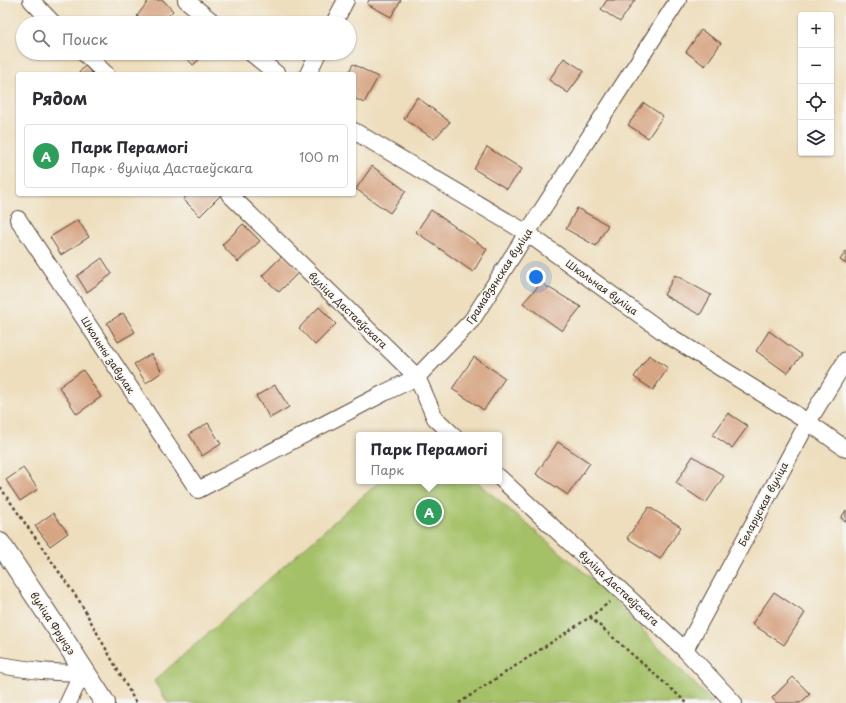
<!DOCTYPE html>
<html lang="ru">
<head>
<meta charset="utf-8">
<style>
  :root { --surface:#fff; --page:#f7f7f7; --text:#2b2b33; --muted:#7c7c81; --line:#e1e1e2; --accent:#d93025 }
  body { margin:0; font-family:"Playpen Sans",sans-serif; background:var(--page); color:var(--text) }
  .controls { position:absolute; right:12px; top:12px; display:grid; overflow:hidden; border-radius:4px; box-shadow:0 1px 3px #0004 }
  .controls button { width:36px; height:36px; display:grid; place-items:center; padding:0; border:0; border-bottom:1px solid var(--line); background:var(--surface); color:var(--text); font:20px sans-serif }
  .you { position:absolute; left:536px; top:277px; width:14px; height:14px; margin:-10px; border:3px solid #fff; border-radius:50%; background:#1a73e8; box-shadow:0 0 0 6px #1a73e833 }
  .badge { display:grid; place-items:center; width:26px; height:26px; border-radius:50%; background:var(--accent); color:#fff; font-size:13px; font-weight:700 }
  .pin { position:absolute; translate:-50% -50%; border:2px solid #fff; box-shadow:0 1px 4px #0006 }
  .popup { position:absolute; left:356px; top:432px; width:146px; height:52px; box-sizing:border-box; display:grid; place-content:center; border-radius:4px; background:var(--surface); filter:drop-shadow(0 1px 3px #0005); font-size:13px; white-space:nowrap; color:var(--muted) }
  .popup b { font-size:15px; color:var(--text) }
  .popup::after { content:''; position:absolute; left:50%; top:100%; margin-left:-8px; border:8px solid transparent; border-top-color:var(--surface) }
  .list { margin:0; padding:0; list-style:none }
  h2 { display:flex; justify-content:space-between; align-items:center; height:52px; margin:0; padding:0 16px; font-size:17px }
  h2 small { font-size:13px; font-weight:400; color:var(--muted) }
  .list li { display:grid; grid-template-columns:26px 1fr auto; gap:12px; align-items:center; box-sizing:border-box; height:64px; margin:0 8px 8px; padding:0 8px; border:1px solid var(--line); border-radius:4px }
  .list b { display:block; font-size:15px; white-space:nowrap }
  .list p { margin:0; font-size:13px; white-space:nowrap; color:var(--muted) }
  .list em { font-size:13px; font-style:normal; color:var(--muted) }
  .icon { flex:none; width:22px; height:22px; fill:none; stroke:currentColor; stroke-width:2; stroke-linecap:round; stroke-linejoin:round }
  .map { position:relative; flex:none; width:846px; height:703px; overflow:hidden }
  .search { position:absolute; background:var(--surface); box-shadow:0 1px 3px #0004; left:16px; top:16px; width:340px; height:44px; display:flex; align-items:center; gap:10px; box-sizing:border-box; padding:0 14px; border-radius:22px; color:var(--muted); font-size:15px }
  .panel { position:absolute; background:var(--surface); box-shadow:0 1px 3px #0004; left:16px; top:72px; width:340px; height:124px; border-radius:4px }
  .map>svg:first-child { display:block }
  .green { fill:#a5c168; stroke:#707643 }
  .building { fill:#d7a584 }
  .lines { fill:none; stroke-linecap:round; stroke-linejoin:round }
  .minor-casing { stroke:#564536; stroke-width:18 }
  .tertiary-casing { stroke:#564536; stroke-width:22 }
  .path { stroke:#564536; stroke-width:2.5; stroke-dasharray:3 3; stroke-linecap:butt }
  .minor { stroke:#fff; stroke-width:16 }
  .tertiary { stroke:#fff; stroke-width:20 }
  .labels { text-anchor:middle; stroke-width:3; stroke-linejoin:round; paint-order:stroke }
  .street-label { font-size:10px; fill:#3b2a1e; stroke:#f6f6f2 }
</style>
</head>
<body>
<div class="map">
<svg width="846" height="703" viewBox="0 0 846 703">
  <rect width="100%" height="100%" fill="#f6f6f2"/>
  <filter id="ink" filterUnits="userSpaceOnUse"><feTurbulence type="fractalNoise" baseFrequency=".025" numOctaves="2"/><feDisplacementMap in="SourceGraphic" scale="8" xChannelSelector="R" yChannelSelector="G"/><feConvolveMatrix kernelMatrix="1 2 1 2 8 2 1 2 1" color-interpolation-filters="sRGB"/></filter>
  <filter id="wash" filterUnits="userSpaceOnUse"><feTurbulence type="fractalNoise" baseFrequency=".012" numOctaves="4" result="noise"/><feDisplacementMap in="SourceGraphic" scale="16" xChannelSelector="R" yChannelSelector="G"/><feGaussianBlur stdDeviation="0.9" result="paint"/><feColorMatrix in="noise" values="0 0 0 0 0 0 0 0 0 0 0 0 0 0 0 0 0 1.4 0 .05"/><feComposite in="paint" operator="in"/></filter>
  <g filter="url(#wash)">
    <rect width="100%" height="100%" fill="#eedebd"/>
    <polygon class="green" points="380,481 476,481 599,585 713,703 168,703 154,681"/>
    <g id="blocks">
      <g class="building">
        <polygon points="149,0 163,0 173,11 161,23 144,23 137,16"/>
        <polygon points="369,0 401,0 391,17 367,4"/>
        <polygon points="607,0 635,0 620,22 601,9"/>
        <polygon points="288,19 294,23 286,23"/>
        <polygon points="701,30 721,43 705,66 686,52"/>
        <polygon points="32,53 43,53 38,59"/>
        <polygon points="182,53 207,53 193,65"/>
        <polygon points="564,58 584,71 568,93 549,80"/>
        <polygon points="353,64 378,77 364,103 354,98 354,74 348,74"/>
        <polygon points="85,66 93,74 78,74"/>
        <polygon points="417,97 450,122 434,139 404,119"/>
        <polygon points="644,103 663,116 648,138 628,125"/>
        <polygon points="487,147 522,169 507,189 474,169"/>
        <polygon points="372,166 406,191 390,213 356,189"/>
        <polygon points="189,194 219,194 221,195 200,216 183,199"/>
        <polygon points="577,208 608,225 596,246 566,229"/>
        <polygon points="431,210 487,249 473,272 416,232"/>
        <polygon points="78,220 89,237 61,255 50,237"/>
        <polygon points="243,224 260,241 238,262 222,245"/>
        <polygon points="846,251 846,264 840,260"/>
        <polygon points="283,255 300,271 279,292 262,276"/>
        <polygon points="102,258 112,274 87,292 77,276"/>
        <polygon points="675,275 711,295 700,315 664,295"/>
        <polygon points="541,283 581,307 562,331 523,303"/>
        <polygon points="319,307 336,324 315,345 299,328"/>
        <polygon points="123,313 135,332 118,342 107,323"/>
        <polygon points="769,331 802,355 787,373 756,351"/>
        <polygon points="151,354 162,372 146,383 134,364"/>
        <polygon points="649,355 668,368 653,390 634,377"/>
        <polygon points="474,357 505,378 484,410 452,389"/>
        <polygon points="83,370 101,397 77,414 59,387"/>
        <polygon points="275,385 289,407 270,418 256,396"/>
        <polygon points="728,413 748,426 732,448 713,435"/>
        <polygon points="208,423 221,444 202,456 189,434"/>
        <polygon points="558,442 590,463 568,495 536,474"/>
        <polygon points="693,456 724,476 706,503 676,483"/>
        <polygon points="23,468 38,489 20,501 6,480"/>
        <polygon points="649,507 681,527 660,559 627,538"/>
        <polygon points="846,510 846,522 841,518"/>
        <polygon points="53,513 68,533 50,546 35,526"/>
        <polygon points="774,592 805,613 784,645 752,624"/>
        <polygon points="793,677 810,694 800,703 777,703 772,698"/>
      </g>
    </g>
  </g>
  <g filter="url(#ink)">
    <use href="#blocks" fill-opacity="0" stroke="#564536" stroke-width="1"/>
    <g class="lines">
      <g class="minor-casing">
        <g id="minor">
          <polyline points="31,0 53,23"/>
          <polyline points="186,0 214,23"/>
          <polyline points="334,23 346,0"/>
          <polyline points="84,53 106,74"/>
          <polyline points="251,53 277,74"/>
          <polyline points="308,74 318,53"/>
          <polyline points="354,131 527,233 666,334 808,422 846,449"/>
          <polyline points="229,194 417,377 435,418 453,435"/>
          <polyline points="18,219 198,490 384,393 417,377 472,320 527,233 678,0"/>
          <polyline points="499,477 685,650 734,703"/>
          <polyline points="685,650 808,422 846,360"/>
          <path d="M 0,665 C 29,670 56,674 85,672"/>
          <polyline points="68,703 77,684 85,672"/>
        </g>
      </g>
      <g class="tertiary-casing">
        <polyline id="tertiary" points="0,543 56,627 105,703"/>
      </g>
      <g class="path">
        <polyline points="0,487 80,602 136,703"/>
        <polyline points="590,617 687,703"/>
        <polyline points="459,703 590,617 610,602"/>
      </g>
      <use href="#minor" class="minor"/>
      <use href="#tertiary" class="tertiary"/>
    </g>
  </g>
  <g class="labels">
    <g class="street-label">
      <text transform="translate(499 276) rotate(-57)" y="4">Грамадзянская вуліца</text>
      <text transform="translate(602 287) rotate(36)" y="4">Школьная вуліца</text>
      <text transform="translate(348 310) rotate(44)" y="4">вуліца Дастаеўскага</text>
      <text transform="translate(108 355) rotate(57)" y="4">Школьны завулак</text>
      <text transform="translate(763 504) rotate(-62)" y="4">Беларуская вуліца</text>
      <text transform="translate(619 588) rotate(43)" y="4">вуліца Дастаеўскага</text>
      <text transform="translate(53 623) rotate(57)" y="4">вуліца Фрунзэ</text>
    </g>
  </g>
</svg>
<div class="controls">
<button>+</button>
<button>−</button>
<button><svg class="icon" aria-label="locate" viewBox="0 0 24 24"><circle cx="12" cy="12" r="6"/><path d="M12 2v4M12 18v4M2 12h4M18 12h4"/></svg></button>
<button><svg class="icon" aria-label="layers" viewBox="0 0 24 24"><path d="M12 4l9 5-9 5-9-5zM3 14l9 5 9-5"/></svg></button>
</div>
<div class="you"></div>
<div class="pin badge" style="left:429px;top:512px;background:#2e9e5b">A</div>
<div class="popup"><b>Парк Перамогі</b>Парк</div>
<div class="search"><svg class="icon" aria-label="search" viewBox="0 0 24 24"><circle cx="10" cy="10" r="6"/><path d="M15 15l6 6"/></svg>Поиск</div>
<section class="panel">
<h2>Рядом<small></small></h2>
<ul class="list">
<li><span class="badge" style="background:#2e9e5b">A</span><div><b>Парк Перамогі</b><p>Парк · вуліца Дастаеўскага</p></div><em>100 m</em></li>
</ul>
</section>
</div>
</body>
</html>
